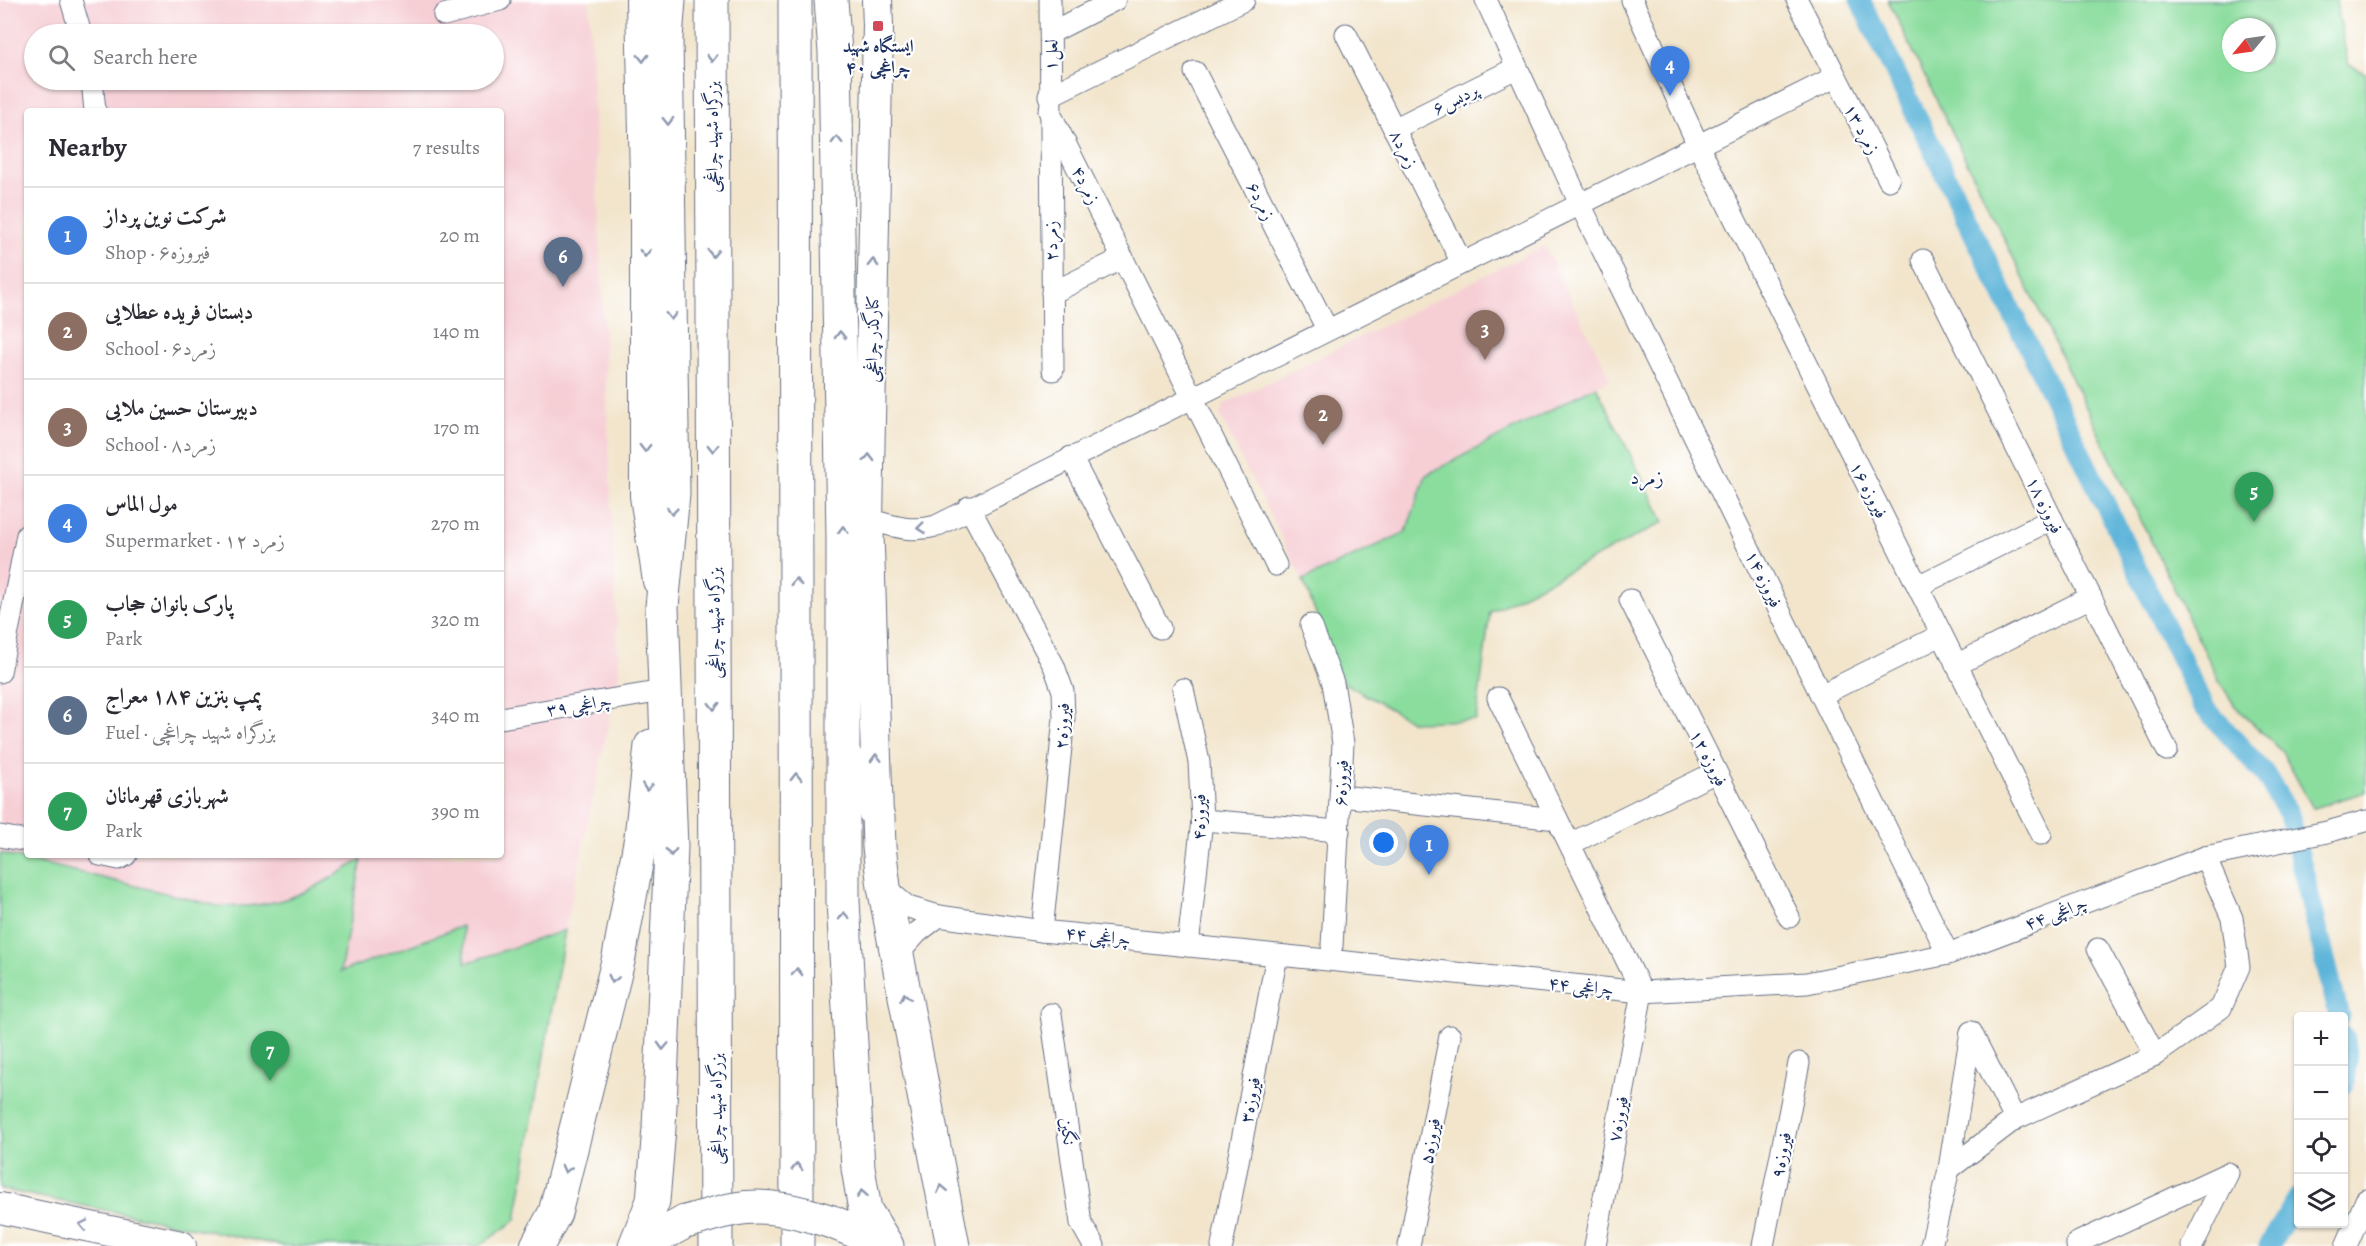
<!DOCTYPE html>
<html lang="en">
<head>
<meta charset="utf-8">
<style>
  :root { --surface:#fff; --page:#f2f2f3; --text:#2b2b33; --muted:#7c7c81; --line:#e1e1e2; --accent:#2563eb }
  body { margin:0; font-family:Alegreya,Amiri,serif; background:var(--page); color:var(--text) }
  .controls { position:absolute; right:18px; bottom:18px; display:grid; overflow:hidden; border-radius:6px; box-shadow:0 2px 4px #0004 }
  .controls button { width:54px; height:54px; display:grid; place-items:center; padding:0; border:0; border-bottom:2px solid var(--line); background:var(--surface); color:var(--text); font:30px sans-serif }
  .compass { position:absolute; left:2222px; top:18px; width:54px; height:54px; border-radius:50%; background:var(--surface); box-shadow:0 2px 4px #0004; rotate:241deg }
  .you { position:absolute; left:1384px; top:843px; width:21px; height:21px; margin:-15px; border:4px solid #fff; border-radius:50%; background:#1a73e8; box-shadow:0 0 0 9px #1a73e833 }
  .badge { display:grid; place-items:center; width:39px; height:39px; border-radius:50%; background:var(--accent); color:#fff; font-size:20px; font-weight:700 }
  .pin { position:absolute; translate:-50% -50px; filter:drop-shadow(0 2px 3px #0008) }
  .pin::after { content:''; position:absolute; top:32px; width:21px; height:18px; background:inherit; clip-path:polygon(0 0,100% 0,50% 100%) }
  .list { margin:0; padding:0; list-style:none }
  h2 { display:flex; justify-content:space-between; align-items:center; height:78px; margin:0; padding:0 24px; font-size:26px }
  h2 small { font-size:20px; font-weight:400; color:var(--muted) }
  .list li { display:grid; grid-template-columns:39px 1fr auto; gap:18px; align-items:center; box-sizing:border-box; height:96px; padding:0 24px; border-top:2px solid var(--line) }
  .list b { display:block; font-size:22px; white-space:nowrap }
  .list p { margin:0; font-size:20px; white-space:nowrap; color:var(--muted) }
  .list em { font-size:20px; font-style:normal; color:var(--muted) }
  .icon { flex:none; width:33px; height:33px; fill:none; stroke:currentColor; stroke-width:2; stroke-linecap:round; stroke-linejoin:round }
  .map { position:relative; flex:none; width:2366px; height:1246px; overflow:hidden }
  .search { position:absolute; background:var(--surface); box-shadow:0 2px 4px #0004; left:24px; top:24px; width:480px; height:66px; display:flex; align-items:center; gap:15px; box-sizing:border-box; padding:0 21px; border-radius:33px; color:var(--muted); font-size:22px }
  .panel { position:absolute; background:var(--surface); box-shadow:0 2px 4px #0004; left:24px; top:108px; width:480px; height:750px; border-radius:6px }
  .map>svg:first-child { display:block }
  .built { fill:#f6cfd5; fill-rule:evenodd }
  .green { fill:#8bdd9e; stroke:#53867e; stroke-width:1.5; fill-rule:evenodd }
  .lines { fill:none; stroke-linecap:round; stroke-linejoin:round }
  .canal { stroke:#5cb4d9; stroke-width:21 }
  .minor-casing { stroke:#666f84; stroke-width:23 }
  .secondary-casing { stroke:#666f84; stroke-width:32 }
  .primary-casing { stroke:#666f84; stroke-width:35 }
  .trunk-casing { stroke:#666f84; stroke-width:35 }
  .minor { stroke:#fff; stroke-width:21 }
  .secondary { stroke:#fff; stroke-width:30 }
  .primary { stroke:#fff; stroke-width:33 }
  .trunk { stroke:#fff; stroke-width:33 }
  .primary-bridge-casing { stroke:#666f84; stroke-width:35; stroke-linecap:butt }
  .primary-bridge { stroke:#fff; stroke-width:33 }
  .oneway { stroke:#8d97ae }
  .poi-dot { fill:#d1495b; stroke:#fff; stroke-width:2 }
  .labels { text-anchor:middle; stroke-width:4.5; stroke-linejoin:round; paint-order:stroke }
  .poi-label { font-size:18px; font-weight:bold; fill:#1b2f5e; stroke:#fff }
  .street-label { font-size:18px; fill:#1b2f5e; stroke:#fff }
  .neighbourhood-label { font-size:20px; fill:#1b2f5e; stroke:#fff }
</style>
</head>
<body>
<div class="map">
<svg width="2366" height="1246" viewBox="0 0 2366 1246">
  <rect width="100%" height="100%" fill="#fff"/>
  <filter id="ink" filterUnits="userSpaceOnUse"><feTurbulence type="fractalNoise" baseFrequency=".0167" numOctaves="2"/><feDisplacementMap in="SourceGraphic" scale="12" xChannelSelector="R" yChannelSelector="G"/><feConvolveMatrix kernelMatrix="1 2 1 2 8 2 1 2 1" color-interpolation-filters="sRGB"/></filter>
  <filter id="wash" filterUnits="userSpaceOnUse"><feTurbulence type="fractalNoise" baseFrequency=".008" numOctaves="4" result="noise"/><feDisplacementMap in="SourceGraphic" scale="24" xChannelSelector="R" yChannelSelector="G"/><feGaussianBlur stdDeviation="1.35" result="paint"/><feColorMatrix in="noise" values="0 0 0 0 0 0 0 0 0 0 0 0 0 0 0 0 0 1.4 0 .05"/><feComposite in="paint" operator="in"/></filter>
  <g filter="url(#wash)">
    <rect width="100%" height="100%" fill="#f2e5cc"/>
    <g class="built">
      <path d="M 0,0 L 589,0 L 619,674 L 565,930 L 516,1220 L 479,1246 L 280,1246 L 0,1191 ZM 34,34 L 494,34 L 494,80 L 34,80 ZM 27,111 L 501,111 L 501,855 L 27,855 Z"/>
      <polygon points="1544,246 1611,379 1426,475 1406,532 1303,580 1220,416 1223,405"/>
    </g>
    <g class="green">
      <path d="M 1888,0 L 2336,0 L 2348,64 L 2366,73 L 2366,792 L 2313,808 L 2282,752 L 2235,706 L 2219,681 ZM 2231,27 L 2267,27 L 2267,63 L 2231,63 Z"/>
      <polygon points="1596,386 1664,522 1490,612 1476,720 1413,722 1341,681 1303,580 1406,532 1426,475"/>
      <path d="M 0,853 L 218,906 C 279,910 313,891 362,859 L 340,972 L 462,926 L 466,963 L 565,930 L 516,1220 L 479,1246 L 284,1246 L 0,1189 Z"/>
    </g>
    <g class="lines">
      <g class="canal">
        <polyline points="1860,0 2204,707 2264,773 2289,814 2339,1016"/>
        <polyline points="2344,1037 2347,1052 2344,1084"/>
        <polyline points="2269,1246 2298,1198"/>
      </g>
    </g>
  </g>
  <g filter="url(#ink)">
    <g class="lines">
      <g class="minor-casing">
        <g id="minor">
          <polyline points="71,0 81,34"/>
          <polyline points="1050,0 1053,370"/>
          <polyline points="1486,0 1580,204 1948,954"/>
          <polyline points="1632,0 1698,145 2041,834"/>
          <polyline points="1797,0 1889,180"/>
          <polyline points="444,15 500,0"/>
          <polyline points="1052,32 1115,0"/>
          <polyline points="1346,34 1462,263"/>
          <polyline points="1195,72 1327,329"/>
          <polyline points="92,80 95,111"/>
          <polyline points="1049,96 1244,0"/>
          <polyline points="1049,111 1276,565"/>
          <polyline points="1394,129 1516,68"/>
          <polyline points="1923,260 2167,750"/>
          <polyline points="1052,293 1123,258"/>
          <polyline points="1071,457 1160,628"/>
          <polyline points="969,507 1054,666 1063,691 1064,718 1042,931"/>
          <path d="M 868,519 C 892,526 912,533 936,526 L 1835,77"/>
          <polyline points="1918,586 2052,519"/>
          <polyline points="1630,600 1789,917"/>
          <polyline points="1311,625 1333,683 1343,743 1332,946"/>
          <polyline points="1956,665 2091,597"/>
          <polyline points="0,672 27,535"/>
          <polyline points="1183,689 1199,762 1202,820 1188,946"/>
          <polyline points="1821,695 1941,635"/>
          <polyline points="1498,698 1642,992 1595,1246"/>
          <polyline points="501,718 657,692"/>
          <polyline points="1341,796 1557,819"/>
          <polyline points="1202,820 1339,831"/>
          <polyline points="0,836 27,841"/>
          <polyline points="1570,844 1716,772"/>
          <polyline points="100,855 119,859 126,855"/>
          <polyline points="884,887 908,907 939,916 1042,931 1642,992 1807,983 1948,954 2205,857 2327,832 2366,821"/>
          <polyline points="2098,949 2155,1055"/>
          <polyline points="897,955 918,932 939,916"/>
          <polyline points="1051,1014 1081,1223 1094,1246"/>
          <polyline points="1971,1032 2015,1119"/>
          <polyline points="1949,1169 2015,1119 2155,1055 2221,1008 2239,967 2232,918 2205,857"/>
          <polyline points="1222,1246 1277,955"/>
          <polyline points="1409,1246 1450,1036"/>
          <polyline points="1763,1246 1799,1063"/>
          <polyline points="1931,1246 1949,1169 1971,1032"/>
          <polyline points="2077,1246 2077,1243 2228,1173 2192,1246"/>
          <polyline points="2346,1246 2366,1200"/>
        </g>
      </g>
      <g class="secondary-casing">
        <g id="secondary">
          <polyline points="641,0 645,179 645,496 658,581"/>
          <polyline points="877,0 878,26 868,519 878,817"/>
          <polyline points="0,1208 181,1246"/>
        </g>
      </g>
      <g class="primary-casing">
        <g id="primary">
          <polyline points="832,1222 857,1232 873,1246"/>
          <polyline points="641,1246 685,1222"/>
        </g>
      </g>
      <g class="trunk-casing">
        <g id="trunk">
          <polyline points="712,0 716,1246"/>
          <polyline points="795,0 797,1246"/>
          <polyline points="831,0 835,52 843,538 843,901 858,1168 865,1210 887,1246"/>
          <polyline points="845,756 878,817 879,847 884,887 953,1246"/>
          <polyline points="537,1246 555,1213 619,957 641,837 651,746"/>
          <polyline points="635,1246 653,1201 659,1128 671,847 662,607 673,494 666,38 669,0"/>
        </g>
      </g>
      <use href="#minor" class="minor"/>
      <use href="#secondary" class="secondary"/>
      <use href="#primary" class="primary"/>
      <use href="#trunk" class="trunk"/>
      <g class="primary-bridge-casing">
        <path id="primary-bridge" d="M 685,1222 C 701,1218 718,1212 735,1209 C 768,1203 801,1212 832,1222"/>
      </g>
      <use href="#primary-bridge" class="primary-bridge"/>
    </g>
    <defs><path id="oneway-chevron" d="M-2-3.5L2.5 0L-2 3.5" fill="none" stroke-width="1.6" stroke-linecap="round" stroke-linejoin="round" transform="scale(1.5)"/></defs>
    <g class="oneway">
      <use href="#oneway-chevron" transform="translate(643 58) rotate(89)"/>
      <use href="#oneway-chevron" transform="translate(712 58) rotate(90)"/>
      <use href="#oneway-chevron" transform="translate(668 121) rotate(89)"/>
      <use href="#oneway-chevron" transform="translate(837 140) rotate(-91)"/>
      <use href="#oneway-chevron" transform="translate(645 253) rotate(90)"/>
      <use href="#oneway-chevron" transform="translate(713 253) rotate(90)"/>
      <use href="#oneway-chevron" transform="translate(873 263) rotate(-89)"/>
      <use href="#oneway-chevron" transform="translate(671 316) rotate(89)"/>
      <use href="#oneway-chevron" transform="translate(840 335) rotate(-91)"/>
      <use href="#oneway-chevron" transform="translate(645 448) rotate(90)"/>
      <use href="#oneway-chevron" transform="translate(713 448) rotate(90)"/>
      <use href="#oneway-chevron" transform="translate(869 458) rotate(-89)"/>
      <use href="#oneway-chevron" transform="translate(672 511) rotate(96)"/>
      <use href="#oneway-chevron" transform="translate(921 528) rotate(174)"/>
      <use href="#oneway-chevron" transform="translate(843 530) rotate(-91)"/>
      <use href="#oneway-chevron" transform="translate(796 582) rotate(-90)"/>
      <use href="#oneway-chevron" transform="translate(714 706) rotate(90)"/>
      <use href="#oneway-chevron" transform="translate(876 758) rotate(-92)"/>
      <use href="#oneway-chevron" transform="translate(796 777) rotate(-90)"/>
      <use href="#oneway-chevron" transform="translate(647 787) rotate(96)"/>
      <use href="#oneway-chevron" transform="translate(671 852) rotate(91)"/>
      <use href="#oneway-chevron" transform="translate(844 916) rotate(-93)"/>
      <use href="#oneway-chevron" transform="translate(797 972) rotate(-90)"/>
      <use href="#oneway-chevron" transform="translate(613 979) rotate(104)"/>
      <use href="#oneway-chevron" transform="translate(905 997) rotate(-101)"/>
      <use href="#oneway-chevron" transform="translate(663 1046) rotate(92)"/>
      <use href="#oneway-chevron" transform="translate(797 1167) rotate(-90)"/>
      <use href="#oneway-chevron" transform="translate(566 1169) rotate(104)"/>
      <use href="#oneway-chevron" transform="translate(942 1189) rotate(-101)"/>
      <use href="#oneway-chevron" transform="translate(862 1194) rotate(-99)"/>
      <use href="#oneway-chevron" transform="translate(83 1225) rotate(-168)"/>
    </g>
  </g>
  <rect class="poi-dot" x="872" y="20" width="12" height="12" rx="3"/>
  <g class="labels">
    <g class="poi-label">
      <text x="878" y="52">ایستگاه شهید<tspan x="878" dy="21">چراغچی ۴۰</tspan></text>
    </g>
    <g class="street-label">
      <text transform="translate(1051 55) rotate(-88)" y="6">لعل۱</text>
      <text transform="translate(1455 99) rotate(-26)" y="6">پردیس۶</text>
      <text transform="translate(1862 129) rotate(62)" y="6">زمرد ۱۳</text>
      <text transform="translate(712 137) rotate(-90)" y="6">بزرگراه شهید چراغچی</text>
      <text transform="translate(1404 149) rotate(63)" y="6">زمرد۸</text>
      <text transform="translate(1086 185) rotate(63)" y="6">زمرد۴</text>
      <text transform="translate(1261 201) rotate(63)" y="6">زمرد۶</text>
      <text transform="translate(1051 241) rotate(-91)" y="6">زمرد۲</text>
      <text transform="translate(872 339) rotate(-89)" y="6">کنارگذر چراغچی</text>
      <text transform="translate(1869 490) rotate(63)" y="6">فیروزه ۱۶</text>
      <text transform="translate(2045 505) rotate(64)" y="6">فیروزه ۱۸</text>
      <text transform="translate(1764 579) rotate(64)" y="6">فیروزه ۱۴</text>
      <text transform="translate(714 623) rotate(-90)" y="6">بزرگراه شهید چراغچی</text>
      <text transform="translate(579 705) rotate(-9)" y="6">چراغچی ۳۹</text>
      <text transform="translate(1062 726) rotate(-87)" y="6">فیروزه۲</text>
      <text transform="translate(1709 758) rotate(63)" y="6">فیروزه ۱۲</text>
      <text transform="translate(1341 783) rotate(-87)" y="6">فیروزه۶</text>
      <text transform="translate(1199 817) rotate(-89)" y="6">فیروزه۴</text>
      <text transform="translate(2056 913) rotate(-21)" y="6">چراغچی ۴۴</text>
      <text transform="translate(1098 936) rotate(6)" y="6">چراغچی ۴۴</text>
      <text transform="translate(1581 986) rotate(6)" y="6">چراغچی ۴۴</text>
      <text transform="translate(1250 1100) rotate(-79)" y="6">فیروزه۳</text>
      <text transform="translate(716 1109) rotate(-90)" y="6">بزرگراه شهید چراغچی</text>
      <text transform="translate(1618 1119) rotate(-79)" y="6">فیروزه۷</text>
      <text transform="translate(1068 1131) rotate(82)" y="6">نگین</text>
      <text transform="translate(1430 1141) rotate(-79)" y="6">فیروزه۵</text>
      <text transform="translate(1781 1155) rotate(-79)" y="6">فیروزه۹</text>
    </g>
    <g class="neighbourhood-label">
      <text x="1647" y="484">زمرد</text>
    </g>
  </g>
</svg>
<div class="controls">
<button>+</button>
<button>−</button>
<button><svg class="icon" aria-label="locate" viewBox="0 0 24 24"><circle cx="12" cy="12" r="6"/><path d="M12 2v4M12 18v4M2 12h4M18 12h4"/></svg></button>
<button><svg class="icon" aria-label="layers" viewBox="0 0 24 24"><path d="M12 4l9 5-9 5-9-5zM3 14l9 5 9-5"/></svg></button>
</div>
<svg class="compass" viewBox="-18 -18 36 36"><path d="M0-13l5 13h-10z" fill="#e53935"/><path d="M0 13l5-13h-10z" fill="#7c7c81"/></svg>
<div class="you"></div>
<div class="pin badge" style="left:1429px;top:875px;background:#3f7fe0">1</div>
<div class="pin badge" style="left:1323px;top:445px;background:#8d6e63">2</div>
<div class="pin badge" style="left:1485px;top:360px;background:#8d6e63">3</div>
<div class="pin badge" style="left:1670px;top:96px;background:#3f7fe0">4</div>
<div class="pin badge" style="left:2254px;top:522px;background:#2e9e5b">5</div>
<div class="pin badge" style="left:563px;top:287px;background:#5c6f8a">6</div>
<div class="pin badge" style="left:270px;top:1081px;background:#2e9e5b">7</div>
<div class="search"><svg class="icon" aria-label="search" viewBox="0 0 24 24"><circle cx="10" cy="10" r="6"/><path d="M15 15l6 6"/></svg>Search here</div>
<section class="panel">
<h2>Nearby<small>7 results</small></h2>
<ul class="list">
<li><span class="badge" style="background:#3f7fe0">1</span><div><b>شرکت نوین پرداز</b><p>Shop · فیروزه۶</p></div><em>20 m</em></li>
<li><span class="badge" style="background:#8d6e63">2</span><div><b>دبستان فریده عطلایی</b><p>School · زمرد۶</p></div><em>140 m</em></li>
<li><span class="badge" style="background:#8d6e63">3</span><div><b>دبیرستان حسین ملایی</b><p>School · زمرد۸</p></div><em>170 m</em></li>
<li><span class="badge" style="background:#3f7fe0">4</span><div><b>مول الماس</b><p>Supermarket · زمرد ۱۲</p></div><em>270 m</em></li>
<li><span class="badge" style="background:#2e9e5b">5</span><div><b>پارک بانوان حجاب</b><p>Park</p></div><em>320 m</em></li>
<li><span class="badge" style="background:#5c6f8a">6</span><div><b>پمپ بنزین ۱۸۴ معراج</b><p>Fuel · بزرگراه شهید چراغچی</p></div><em>340 m</em></li>
<li><span class="badge" style="background:#2e9e5b">7</span><div><b>شهربازی قهرمانان</b><p>Park</p></div><em>390 m</em></li>
</ul>
</section>
</div>
</body>
</html>
